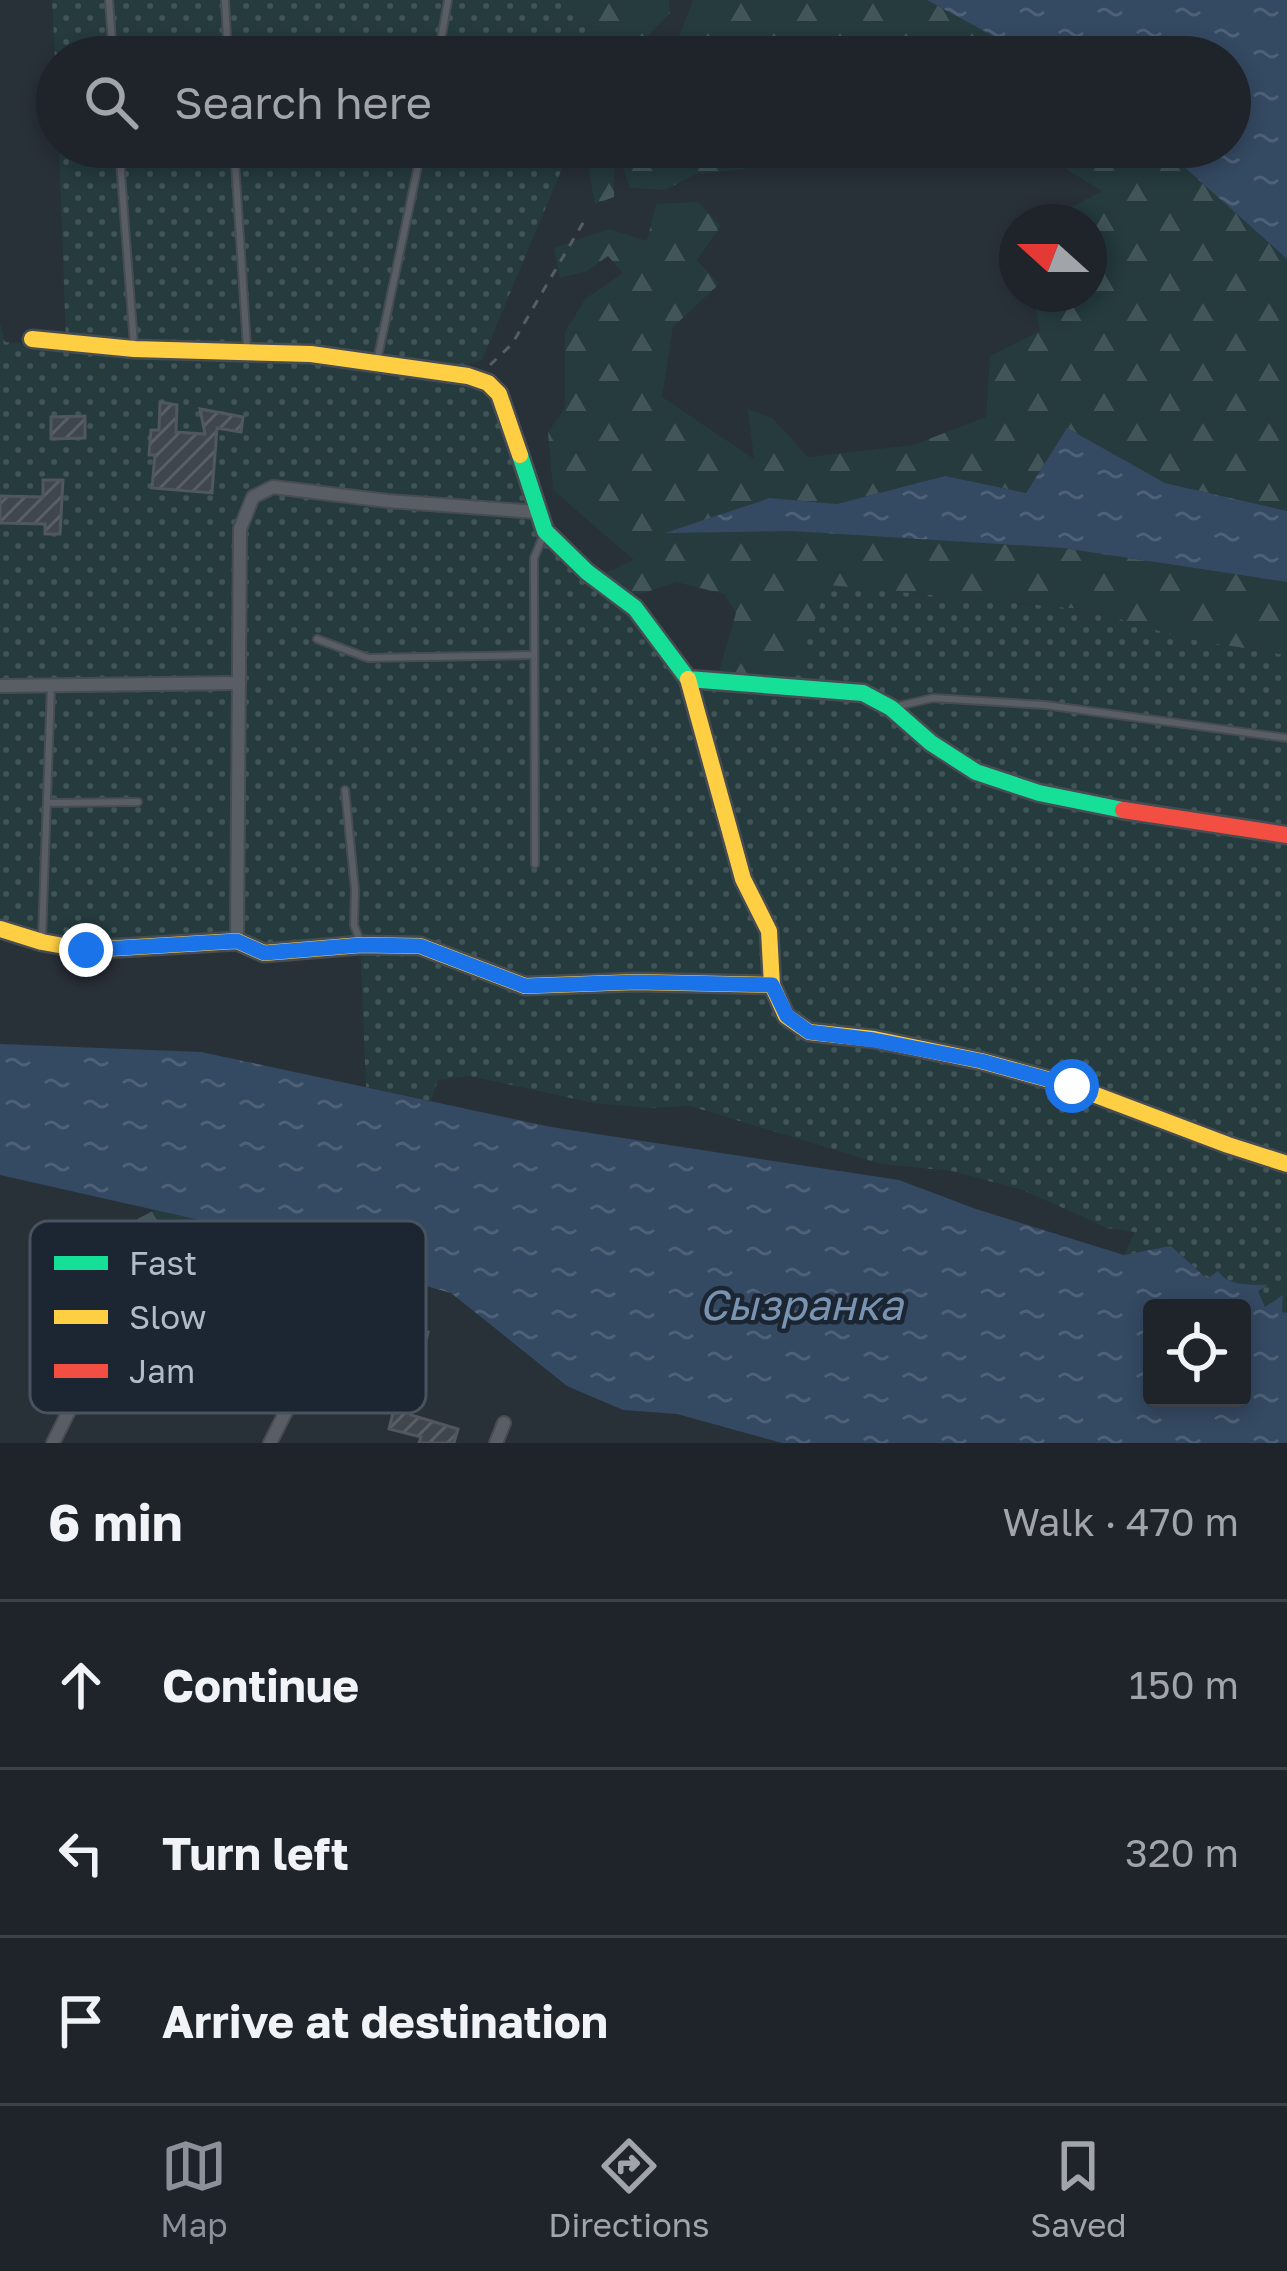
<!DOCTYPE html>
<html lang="en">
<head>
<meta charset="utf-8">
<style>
  :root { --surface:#1e242a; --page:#2b3036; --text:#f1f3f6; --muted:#a1a4a8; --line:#3c4147; --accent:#8c9099 }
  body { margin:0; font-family:"Golos Text",sans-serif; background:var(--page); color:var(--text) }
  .controls { position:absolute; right:36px; bottom:36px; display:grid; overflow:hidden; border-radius:12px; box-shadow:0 6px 18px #0003 }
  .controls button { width:108px; height:108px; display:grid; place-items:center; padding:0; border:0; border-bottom:3px solid var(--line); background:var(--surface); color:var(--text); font:60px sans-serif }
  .compass { position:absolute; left:999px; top:204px; width:108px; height:108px; border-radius:50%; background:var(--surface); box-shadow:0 6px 18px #0003; rotate:291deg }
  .stop { position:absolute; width:36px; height:36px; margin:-27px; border:9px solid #1a73e8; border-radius:50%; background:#fff }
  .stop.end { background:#1a73e8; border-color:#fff; box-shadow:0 3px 12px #0008 }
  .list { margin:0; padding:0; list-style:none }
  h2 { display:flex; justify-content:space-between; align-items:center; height:156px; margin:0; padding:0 48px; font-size:51px }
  h2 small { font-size:39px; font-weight:400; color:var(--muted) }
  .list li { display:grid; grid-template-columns:78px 1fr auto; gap:36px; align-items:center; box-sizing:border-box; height:168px; padding:0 48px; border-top:3px solid var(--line) }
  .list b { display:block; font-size:45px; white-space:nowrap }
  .list em { font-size:39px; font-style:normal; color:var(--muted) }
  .icon { flex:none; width:66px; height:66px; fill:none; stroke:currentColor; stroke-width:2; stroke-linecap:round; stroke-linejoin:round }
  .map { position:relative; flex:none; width:1287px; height:1443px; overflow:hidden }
  .search { position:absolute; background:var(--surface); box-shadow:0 6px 18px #0003; left:36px; right:36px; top:36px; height:132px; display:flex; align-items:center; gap:30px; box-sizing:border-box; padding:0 42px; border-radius:66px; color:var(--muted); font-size:45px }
  .sheet { height:660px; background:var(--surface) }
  nav { display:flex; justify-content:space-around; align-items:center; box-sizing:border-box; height:168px; border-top:3px solid var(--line); background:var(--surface); font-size:33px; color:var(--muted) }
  nav a { display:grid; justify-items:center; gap:6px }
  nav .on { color:var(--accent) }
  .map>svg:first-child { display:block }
  .grass { fill:url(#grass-dots) }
  .forest { fill:url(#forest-firs) }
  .water { fill:url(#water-ripples); fill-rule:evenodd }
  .building { fill:url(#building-hatch); stroke:#50575f; stroke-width:3 }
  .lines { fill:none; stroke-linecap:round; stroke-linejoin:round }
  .lane-casing { stroke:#474c53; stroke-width:10 }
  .street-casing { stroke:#474c53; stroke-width:16 }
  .fast-casing { stroke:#474c53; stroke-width:21 }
  .slow-casing { stroke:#474c53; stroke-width:21 }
  .jam-casing { stroke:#474c53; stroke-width:21 }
  .path { stroke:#565d63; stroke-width:3; stroke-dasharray:9 9; stroke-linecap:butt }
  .lane { stroke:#595e65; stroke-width:6 }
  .street { stroke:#595e65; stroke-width:12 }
  .fast { stroke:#16e098; stroke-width:16 }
  .slow { stroke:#ffcf43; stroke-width:16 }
  .jam { stroke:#f24e42; stroke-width:16 }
  .route { stroke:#1a73e8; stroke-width:15 }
  .labels { text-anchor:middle; stroke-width:9; stroke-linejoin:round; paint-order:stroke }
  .water-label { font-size:42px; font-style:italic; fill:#7994b2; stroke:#1c2633 }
  .key { fill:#1c2633; stroke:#495360; stroke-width:3 }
  .key-label { font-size:33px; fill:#b2bcc9 }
</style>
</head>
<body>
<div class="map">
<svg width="1287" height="1443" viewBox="0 0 1287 1443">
  <defs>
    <pattern id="grass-dots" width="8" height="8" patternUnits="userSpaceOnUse" patternTransform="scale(3)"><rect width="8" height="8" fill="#253b3e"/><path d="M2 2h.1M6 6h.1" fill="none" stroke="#425559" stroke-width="1.8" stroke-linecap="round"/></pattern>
    <pattern id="forest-firs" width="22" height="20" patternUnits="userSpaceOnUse" patternTransform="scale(3)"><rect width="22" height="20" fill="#253b3e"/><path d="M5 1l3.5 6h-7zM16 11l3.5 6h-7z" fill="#425559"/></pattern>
    <pattern id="water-ripples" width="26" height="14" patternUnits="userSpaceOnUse" patternTransform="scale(3)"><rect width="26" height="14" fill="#344962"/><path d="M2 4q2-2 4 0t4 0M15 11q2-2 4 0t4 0" fill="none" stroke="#4f6177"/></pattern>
    <pattern id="building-hatch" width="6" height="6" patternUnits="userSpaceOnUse" patternTransform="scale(3)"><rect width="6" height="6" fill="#40464e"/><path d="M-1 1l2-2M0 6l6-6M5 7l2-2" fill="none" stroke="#595f66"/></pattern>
  </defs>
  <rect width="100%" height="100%" fill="#283038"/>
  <g class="grass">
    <polygon points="52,0 569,0 593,31 587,57 57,57 57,97"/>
    <polygon points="59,147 568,147 564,164 482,360 450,371 488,383 540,522 635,608 688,679 789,687 827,585 1091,610 1183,638 1287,655 1287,1313 1282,1313 1282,1296 1265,1307 1257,1291 1265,1285 1238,1284 1222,1277 1207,1279 1171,1246 1124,1255 1135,1232 1107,1228 1023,1190 952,1171 881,1164 690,1106 648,1108 593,1103 470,1076 438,1080 431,1101 366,1087 360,945 264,953 237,941 86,950 0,929 0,323 5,342 66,346"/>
  </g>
  <g class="forest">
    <polygon points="569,0 669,0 670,13 643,41 632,57 587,57 593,31"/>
    <polygon points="693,0 927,0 1032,57 695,57 679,37"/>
    <polygon points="568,147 614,147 614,197 595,204 588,167 564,164"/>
    <polygon points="638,147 744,147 745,169 696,174 665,190 630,188 621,162"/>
    <polygon points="1030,147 1162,147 1287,259 1287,511 1165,483 1067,428 1026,493 945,476 837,504 770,498 670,532 791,531 1063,548 1287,582 1287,655 1182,638 1091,610 828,585 793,678 719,672 736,613 724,594 676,582 641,594 615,592 603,574 634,560 553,490 548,432 565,408 565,332 585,299 623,273 608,256 587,271 560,278 554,248 609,229 647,241 656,204 698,202 721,226 697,260 719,284 673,327 662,397 754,459 748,409 773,419 808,457 913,445 986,417 990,356 1040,331 1035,305 1039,294 1089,294 1089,222 1067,222 1072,207 1102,191"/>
    <polygon points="155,1210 195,1219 170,1266 166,1295 218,1310 269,1335 254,1357 238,1356 232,1333 212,1327 199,1338 144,1325 109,1291 114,1275 128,1260 123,1242 131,1222"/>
  </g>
  <g class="water">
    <polygon points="927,0 1287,0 1287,259 1162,147 1230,147 1230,57 1032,57"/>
    <polygon points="1067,428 1165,483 1287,511 1287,582 1063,548 791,531 665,533 770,498 837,504 945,476 1026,493"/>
    <path d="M 0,1044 L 201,1052 L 551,1127 L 899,1180 L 976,1209 L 1124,1255 L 1171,1246 L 1207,1279 L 1218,1271 C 1229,1287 1250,1284 1268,1285 L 1258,1291 L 1265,1307 L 1283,1295 L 1282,1312 L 1287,1313 L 1287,1443 L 782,1443 L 677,1414 L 623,1410 L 567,1386 L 451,1293 L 230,1231 L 217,1224 L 0,1175 ZM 1242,1308 L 1242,1398 L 1152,1398 L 1152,1308 Z"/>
  </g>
  <g class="building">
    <polygon points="160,402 177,405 176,432 205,434 200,409 243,417 241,432 217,428 212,493 152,488 155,455 149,455 151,430 159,430"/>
    <polygon points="85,416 85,438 51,439 51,417"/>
    <polygon points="43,480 63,480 60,534 45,534 45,524 0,523 0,496 43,497"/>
    <polygon points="180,1264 284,1299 428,1332 422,1356 295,1326 173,1286"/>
    <polygon points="400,1385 417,1389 411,1415 458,1429 454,1443 419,1443 421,1437 389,1429"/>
  </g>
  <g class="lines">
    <g class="lane-casing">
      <g id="lane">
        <polyline points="109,0 113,57"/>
        <polyline points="225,0 228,57"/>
        <polyline points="438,57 448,0"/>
        <polyline points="119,147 134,345"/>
        <polyline points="234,147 247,347"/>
        <polyline points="377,361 422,147"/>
        <polyline points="317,639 368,658 534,655"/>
        <polyline points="894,707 933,698 1045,705 1287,738"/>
        <polyline points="345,790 355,890 354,925 360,941"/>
        <polyline points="47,803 138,802"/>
        <polyline points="535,864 534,558 544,534"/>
        <polyline points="42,938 51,687"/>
      </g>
    </g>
    <g class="street-casing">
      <g id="street">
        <polyline points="0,686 239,683"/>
        <polyline points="237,941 240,529 253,497 273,487 388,501 537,512"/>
        <polyline points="53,1443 105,1339"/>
        <polyline points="270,1443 304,1376"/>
        <polyline points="496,1443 504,1423"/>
      </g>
    </g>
    <g class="fast-casing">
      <polyline id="fast" points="520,455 545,531 587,572 635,608 688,679 863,693 891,708 931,743 976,772 1039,793 1123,810"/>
    </g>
    <g class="slow-casing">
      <g id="slow">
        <polyline points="32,339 134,349 311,354 468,376 488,383 499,394 520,455"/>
        <polyline points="688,679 743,879 769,931 772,985 786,1016 809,1032 874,1039 981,1061 1072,1086 1228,1145 1287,1164"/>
        <polyline points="0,929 42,942 86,950 237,941 264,953 361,945 420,946 525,986 636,982 772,985"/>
      </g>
    </g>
    <g class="jam-casing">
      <polyline id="jam" points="1123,810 1287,835"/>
    </g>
    <polyline class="path" points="490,365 512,344 587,216"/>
    <use href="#lane" class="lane"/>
    <use href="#street" class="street"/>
    <use href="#fast" class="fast"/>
    <use href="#slow" class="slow"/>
    <use href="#jam" class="jam"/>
  </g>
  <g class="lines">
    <polyline class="route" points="86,950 237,941 264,953 361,945 420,946 525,986 636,982 772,985 787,1016 809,1032 874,1040 981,1061 1072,1086"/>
  </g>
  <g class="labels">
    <g class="water-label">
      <text x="801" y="1320">Сызранка</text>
    </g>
  </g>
  <rect x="30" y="1221" width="396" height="192" rx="18" class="key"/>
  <rect x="54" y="1256" width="54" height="14" fill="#16e098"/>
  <rect x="54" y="1310" width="54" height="14" fill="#ffcf43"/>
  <rect x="54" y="1364" width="54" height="14" fill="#f24e42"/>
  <g class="key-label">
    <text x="129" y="1275">Fast</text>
    <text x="129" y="1329">Slow</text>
    <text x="129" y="1383">Jam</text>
  </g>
</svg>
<div class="controls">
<button><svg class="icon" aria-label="locate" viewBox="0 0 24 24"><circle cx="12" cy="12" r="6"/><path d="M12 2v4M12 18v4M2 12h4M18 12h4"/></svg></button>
</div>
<svg class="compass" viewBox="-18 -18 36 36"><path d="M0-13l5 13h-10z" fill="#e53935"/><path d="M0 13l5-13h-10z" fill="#a1a4a8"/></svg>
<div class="stop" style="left:1072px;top:1086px"></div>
<div class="stop end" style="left:86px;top:950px"></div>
<div class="search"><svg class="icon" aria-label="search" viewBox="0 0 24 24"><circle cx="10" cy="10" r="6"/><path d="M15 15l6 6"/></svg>Search here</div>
</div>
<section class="sheet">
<h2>6 min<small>Walk · 470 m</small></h2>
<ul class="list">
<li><svg class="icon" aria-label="ahead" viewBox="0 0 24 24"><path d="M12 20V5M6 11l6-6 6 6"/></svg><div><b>Continue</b></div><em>150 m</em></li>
<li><svg class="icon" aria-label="left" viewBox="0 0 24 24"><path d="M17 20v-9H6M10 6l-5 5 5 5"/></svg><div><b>Turn left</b></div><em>320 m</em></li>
<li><svg class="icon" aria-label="arrive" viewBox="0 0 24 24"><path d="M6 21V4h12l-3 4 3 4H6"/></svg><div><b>Arrive at destination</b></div></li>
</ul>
</section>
<nav>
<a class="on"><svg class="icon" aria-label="map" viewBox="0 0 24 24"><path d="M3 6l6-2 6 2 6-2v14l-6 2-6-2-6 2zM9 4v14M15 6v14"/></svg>Map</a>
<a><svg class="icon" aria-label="directions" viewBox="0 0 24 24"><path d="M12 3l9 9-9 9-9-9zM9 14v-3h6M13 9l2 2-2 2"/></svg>Directions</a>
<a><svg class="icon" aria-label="saved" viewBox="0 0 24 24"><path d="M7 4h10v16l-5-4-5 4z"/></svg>Saved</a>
</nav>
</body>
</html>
